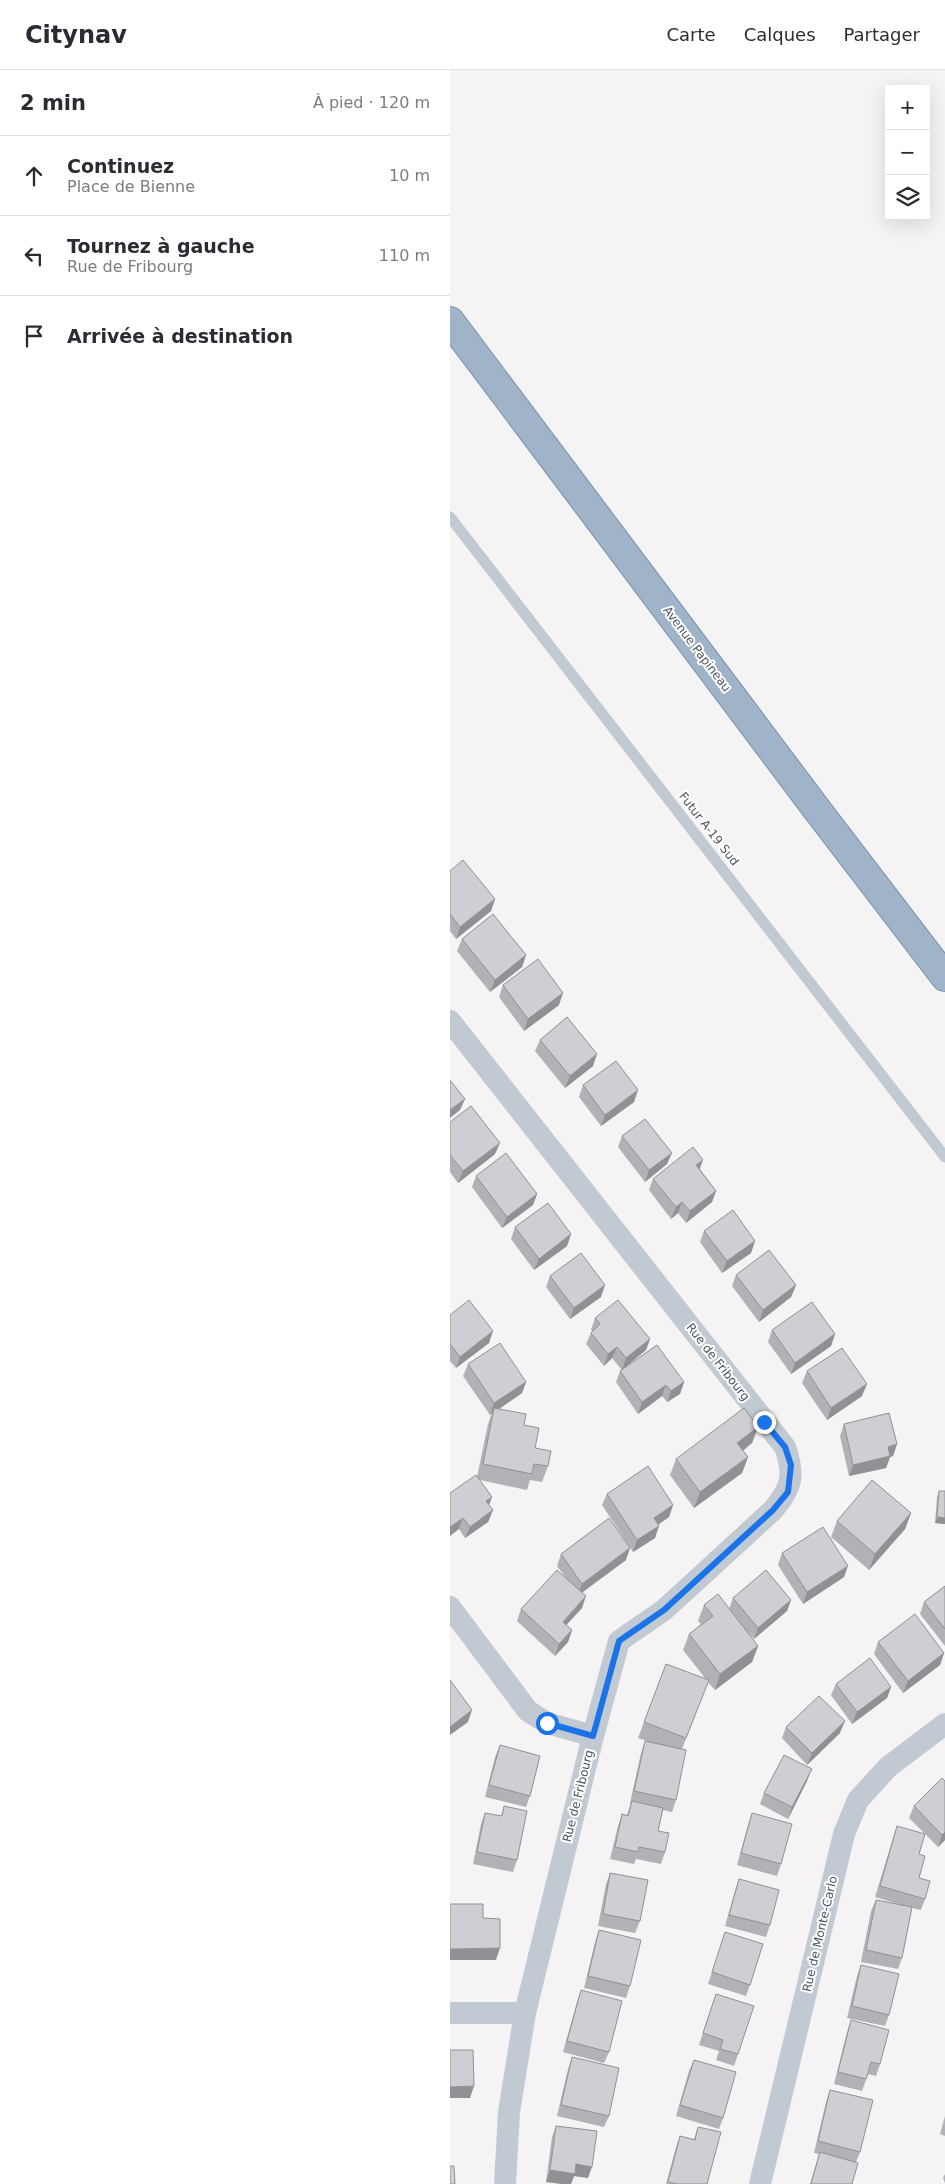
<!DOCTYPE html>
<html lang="fr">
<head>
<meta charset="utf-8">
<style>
  :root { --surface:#fff; --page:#f2f2f3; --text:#2b2b33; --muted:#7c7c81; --line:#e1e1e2 }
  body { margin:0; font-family:"DejaVu Sans",sans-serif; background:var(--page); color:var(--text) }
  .controls { position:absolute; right:15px; top:15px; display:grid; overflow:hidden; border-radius:0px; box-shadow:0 5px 20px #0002 }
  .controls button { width:45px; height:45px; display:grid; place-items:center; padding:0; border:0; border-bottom:1px solid var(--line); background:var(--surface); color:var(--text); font:25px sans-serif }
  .stop { position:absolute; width:15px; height:15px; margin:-11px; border:4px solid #1a73e8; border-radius:50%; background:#fff }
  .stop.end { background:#1a73e8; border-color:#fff; box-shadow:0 1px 5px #0008 }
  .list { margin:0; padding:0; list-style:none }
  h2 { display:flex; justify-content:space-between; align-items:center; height:65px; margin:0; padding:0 20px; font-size:21px }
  h2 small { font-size:16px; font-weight:400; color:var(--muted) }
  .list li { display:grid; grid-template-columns:32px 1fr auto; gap:15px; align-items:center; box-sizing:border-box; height:80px; padding:0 20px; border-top:1px solid var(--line) }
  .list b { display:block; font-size:19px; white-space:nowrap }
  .list p { margin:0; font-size:16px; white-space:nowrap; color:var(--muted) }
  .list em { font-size:16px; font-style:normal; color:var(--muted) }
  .icon { flex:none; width:28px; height:28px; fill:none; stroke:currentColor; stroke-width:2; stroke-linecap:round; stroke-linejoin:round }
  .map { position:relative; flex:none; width:495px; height:2114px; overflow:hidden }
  header { display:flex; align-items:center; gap:30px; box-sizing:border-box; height:70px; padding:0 25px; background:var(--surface); border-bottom:1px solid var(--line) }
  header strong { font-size:24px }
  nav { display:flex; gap:28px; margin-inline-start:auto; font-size:18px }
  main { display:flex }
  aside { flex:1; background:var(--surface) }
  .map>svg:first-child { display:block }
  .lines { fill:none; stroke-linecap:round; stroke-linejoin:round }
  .trunk-casing { stroke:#7690ad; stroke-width:30 }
  .service { stroke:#c1cad2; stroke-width:11 }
  .minor { stroke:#c1cad2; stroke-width:22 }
  .trunk { stroke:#9fb4c9; stroke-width:28 }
  .wall { fill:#b0b2b7 }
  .shaded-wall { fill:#909195 }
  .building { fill:#cdcfd5; stroke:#909195 }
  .route { stroke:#1a73e8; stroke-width:6 }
  .labels { text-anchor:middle; stroke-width:4; stroke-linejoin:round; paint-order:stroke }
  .street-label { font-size:12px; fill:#4a5661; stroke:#fff }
</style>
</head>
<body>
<header>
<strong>Citynav</strong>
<nav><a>Carte</a><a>Calques</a><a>Partager</a></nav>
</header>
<main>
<aside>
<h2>2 min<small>À pied · 120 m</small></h2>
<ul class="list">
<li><svg class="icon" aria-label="ahead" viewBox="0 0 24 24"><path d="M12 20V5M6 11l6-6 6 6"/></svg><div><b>Continuez</b><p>Place de Bienne</p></div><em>10 m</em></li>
<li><svg class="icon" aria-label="left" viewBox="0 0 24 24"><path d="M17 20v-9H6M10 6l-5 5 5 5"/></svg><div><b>Tournez à gauche</b><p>Rue de Fribourg</p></div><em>110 m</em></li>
<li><svg class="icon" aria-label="arrive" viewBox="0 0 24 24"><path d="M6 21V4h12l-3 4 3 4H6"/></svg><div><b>Arrivée à destination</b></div></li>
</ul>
</aside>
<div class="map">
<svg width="495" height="2114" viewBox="0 0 495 2114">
  <rect width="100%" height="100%" fill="#f5f3f3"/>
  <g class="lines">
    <g class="trunk-casing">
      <polyline id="trunk" points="0,251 365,737 495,907"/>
    </g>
    <polyline class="service" points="0,447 495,1087"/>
    <g class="minor">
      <path d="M 0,951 L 335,1377 C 345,1406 342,1417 323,1440 L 214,1540 L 169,1571 L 143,1666 L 75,1943 L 59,2042 L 55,2114"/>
      <polyline points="0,1537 78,1641 97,1653 143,1666"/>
      <polyline points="0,1943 75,1943"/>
      <polyline points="310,2114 394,1764 408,1730 438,1697 495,1654"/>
    </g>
    <use href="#trunk" class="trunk"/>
  </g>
  <g class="wall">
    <polygon points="0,801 45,829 41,841 6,869 0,861"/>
    <polygon points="12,869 76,885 72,897 40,922 7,881"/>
    <polygon points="53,915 109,935 74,961 49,927"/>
    <polygon points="90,970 143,996 115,1018 85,981"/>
    <polygon points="133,1015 184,1032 151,1056 129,1027"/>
    <polygon points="0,1052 45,1084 8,1113 0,1102"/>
    <polygon points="172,1066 217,1094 195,1112 168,1077"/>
    <polygon points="250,1099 266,1121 262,1132 236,1153 228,1143 221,1149 199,1120 203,1109"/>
    <polygon points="26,1106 87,1124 83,1135 52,1158 22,1117"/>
    <polygon points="65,1157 121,1164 117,1176 84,1200 61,1169"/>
    <polygon points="254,1161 305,1171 301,1183 272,1203 250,1172"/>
    <polygon points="286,1205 346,1215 341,1227 309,1252 282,1216"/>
    <polygon points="100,1206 151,1227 120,1249 96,1217"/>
    <polygon points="0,1245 39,1273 6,1298 0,1291"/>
    <polygon points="145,1248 200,1269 196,1280 172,1300 162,1288 154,1296 136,1274 141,1263 142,1261 141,1260"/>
    <polygon points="322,1260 385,1264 381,1276 341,1304 318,1272"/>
    <polygon points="18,1294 76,1312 72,1323 49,1339 74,1355 85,1378 98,1396 92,1412 80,1410 77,1420 30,1410 39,1435 43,1440 38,1452 15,1468 9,1459 27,1407 38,1354 42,1343 40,1345 13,1306"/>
    <polygon points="170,1301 234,1312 230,1324 217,1332 212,1326 188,1344 166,1312"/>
    <polygon points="357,1301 412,1326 377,1350 352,1313"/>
    <polygon points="394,1354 447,1374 443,1386 440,1387 436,1398 399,1406 390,1366"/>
    <polygon points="308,1357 302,1373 293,1381 298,1387 292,1403 244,1438 220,1405 226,1389"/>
    <polygon points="489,1421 495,1454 485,1453 487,1427"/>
    <polygon points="157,1424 223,1435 219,1447 208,1455 205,1468 183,1482 152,1435"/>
    <polygon points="461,1443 455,1459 419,1500 381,1467 387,1451"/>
    <polygon points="332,1483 394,1507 353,1534 328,1495"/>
    <polygon points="111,1484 176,1490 132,1523 132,1538 116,1555 122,1560 118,1572 105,1586 67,1551 71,1539 116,1508 107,1496"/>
    <polygon points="495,1516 495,1576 470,1544 474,1532"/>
    <polygon points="283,1528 341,1530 337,1541 304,1569 295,1559 308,1576 302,1592 265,1620 258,1612 232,1679 226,1730 222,1742 213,1740 208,1761 215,1782 211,1794 186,1789 184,1794 160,1789 168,1756 172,1744 177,1745 181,1733 180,1733 191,1683 195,1671 200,1672 188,1668 194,1652 255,1608 233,1580 239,1564 251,1554 248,1551 254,1535 279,1539"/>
    <polygon points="428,1572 494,1583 490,1595 453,1623 424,1584"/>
    <polygon points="386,1614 441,1617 437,1628 402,1654 381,1625"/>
    <polygon points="336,1657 390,1663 357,1695 332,1668"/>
    <polygon points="50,1675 80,1726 76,1737 35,1727 45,1687"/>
    <polygon points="357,1711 338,1749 310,1734 314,1723"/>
    <polygon points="495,1711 495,1770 488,1777 459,1748 464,1736"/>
    <polygon points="54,1736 67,1790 63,1802 23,1794 31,1754 35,1743 51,1746"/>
    <polygon points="302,1743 331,1794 327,1806 287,1795 298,1755"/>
    <polygon points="447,1756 469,1784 469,1808 475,1829 471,1840 462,1838 452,1888 448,1899 411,1892 421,1841 426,1830 451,1835 425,1827 443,1768"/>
    <polygon points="160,1803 190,1851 185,1863 148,1856 156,1814"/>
    <polygon points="289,1809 320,1855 316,1867 275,1856 285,1821"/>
    <polygon points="149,1860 180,1916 176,1928 134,1918 145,1872"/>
    <polygon points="275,1862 300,1915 296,1926 258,1914"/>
    <polygon points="411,1895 439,1945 435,1956 397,1948 407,1906"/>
    <polygon points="131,1920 159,1982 154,1993 113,1982 127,1932"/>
    <polygon points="266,1924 288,1984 284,1996 266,1990 269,1981 249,1975"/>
    <polygon points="401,1950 430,1994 426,2006 418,2004 412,2021 384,2014 397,1962"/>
    <polygon points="122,1987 159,2046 154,2057 107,2046 118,1999"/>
    <polygon points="244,1990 273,2048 269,2059 226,2046 239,2001"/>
    <polygon points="380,2020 410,2082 406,2092 402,2114 360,2114 369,2084 364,2083 376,2032"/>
    <polygon points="495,2046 495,2066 490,2064"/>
    <polygon points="106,2056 138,2108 124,2106 121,2114 112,2114 96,2112 102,2067"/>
    <polygon points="248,2057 257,2114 216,2114 226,2077 230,2066 244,2069"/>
    <polygon points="495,2104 495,2113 493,2108"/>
  </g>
  <g class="shaded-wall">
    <polygon points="45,829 41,841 6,869 10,857"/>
    <polygon points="76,885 72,897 40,922 45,910"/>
    <polygon points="113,923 109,935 74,961 78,949"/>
    <polygon points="147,984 143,996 115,1018 120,1006"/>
    <polygon points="188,1020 184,1032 151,1056 155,1045"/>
    <polygon points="15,1029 10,1040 0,1048 0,1040"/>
    <polygon points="50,1073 45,1084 8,1113 13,1101"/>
    <polygon points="222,1083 217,1094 195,1112 199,1100"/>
    <polygon points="253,1090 249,1101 246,1095"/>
    <polygon points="266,1121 262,1132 236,1153 240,1141"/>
    <polygon points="87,1124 83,1135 52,1158 57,1147"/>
    <polygon points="232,1132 228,1143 221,1149 226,1137"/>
    <polygon points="121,1164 117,1176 84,1200 89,1189"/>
    <polygon points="305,1171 301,1183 272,1203 277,1191"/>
    <polygon points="155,1215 151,1227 120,1249 124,1238"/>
    <polygon points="346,1215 341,1227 309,1252 313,1240"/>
    <polygon points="43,1261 39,1273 6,1298 10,1287"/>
    <polygon points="385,1264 381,1276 341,1304 345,1293"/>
    <polygon points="200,1269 196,1280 172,1300 176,1288"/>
    <polygon points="167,1277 162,1288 154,1296 158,1284"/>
    <polygon points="76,1312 72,1323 43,1343 44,1338 42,1343 40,1345 44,1333"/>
    <polygon points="234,1312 230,1324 217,1332 221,1321"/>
    <polygon points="417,1314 412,1326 377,1350 381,1338"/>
    <polygon points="216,1315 212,1326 188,1344 192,1332"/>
    <polygon points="308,1357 302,1373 281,1389 287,1373"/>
    <polygon points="447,1374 443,1386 440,1387 436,1398 399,1406 403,1395 438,1377"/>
    <polygon points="298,1387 292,1403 244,1438 250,1422"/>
    <polygon points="42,1427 38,1438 36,1431"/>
    <polygon points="223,1435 219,1447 200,1460 204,1448"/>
    <polygon points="43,1440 38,1452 15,1468 20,1457"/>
    <polygon points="461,1443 455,1459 419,1500 425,1484"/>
    <polygon points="487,1447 495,1448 495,1454 485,1453"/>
    <polygon points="13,1448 9,1459 0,1466 0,1457"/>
    <polygon points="209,1456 205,1468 183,1482 187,1470"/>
    <polygon points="180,1478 176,1490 128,1525 132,1514"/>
    <polygon points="398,1496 394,1507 353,1534 357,1522"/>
    <polygon points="136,1526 132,1538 108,1564 113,1552"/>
    <polygon points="341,1530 337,1541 304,1569 308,1558"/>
    <polygon points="122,1560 118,1572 105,1586 109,1574"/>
    <polygon points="308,1576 302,1592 265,1620 270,1604"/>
    <polygon points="494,1583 490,1595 453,1623 458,1611"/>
    <polygon points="441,1617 437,1628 402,1654 407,1642"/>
    <polygon points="22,1640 18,1652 0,1665 0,1657"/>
    <polygon points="395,1651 390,1663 357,1695 362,1683"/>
    <polygon points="362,1699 357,1711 338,1749 342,1737"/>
    <polygon points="495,1762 495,1770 488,1777 492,1765"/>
    <polygon points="50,1878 46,1890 0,1890 0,1879"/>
    <polygon points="24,2016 20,2028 0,2028 0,2017"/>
    <polygon points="126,2094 142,2097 138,2108 124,2106 121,2114 112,2114 96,2112 100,2100"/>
  </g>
  <g class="building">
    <polygon points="13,790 45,829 10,857 0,844 0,801"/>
    <polygon points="43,844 76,885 45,910 12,869"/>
    <polygon points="88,889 113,923 78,949 53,915"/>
    <polygon points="117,947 147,984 120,1006 90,970"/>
    <polygon points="166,991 188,1020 155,1045 133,1015"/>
    <polygon points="0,1010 15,1029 0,1040"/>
    <polygon points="21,1036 50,1073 13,1101 0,1085 0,1052"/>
    <polygon points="195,1049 222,1083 199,1100 172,1066"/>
    <polygon points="243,1077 253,1090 246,1095 266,1121 240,1141 232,1132 226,1137 203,1109"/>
    <polygon points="56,1083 87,1124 57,1147 26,1106"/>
    <polygon points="98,1133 121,1164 89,1189 65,1157"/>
    <polygon points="283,1140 305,1171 277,1191 254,1161"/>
    <polygon points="319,1180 346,1215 313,1240 286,1205"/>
    <polygon points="131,1183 155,1215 124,1238 100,1206"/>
    <polygon points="19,1230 43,1261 10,1287 0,1274 0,1245"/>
    <polygon points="168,1230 200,1269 176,1288 167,1277 158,1284 141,1263 150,1254 145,1248"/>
    <polygon points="362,1232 385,1264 345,1293 322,1260"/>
    <polygon points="50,1273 76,1312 44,1333 18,1294"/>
    <polygon points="207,1275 234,1312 221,1321 216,1315 192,1332 170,1301"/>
    <polygon points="392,1278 417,1314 381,1338 357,1301"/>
    <polygon points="44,1338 76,1344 74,1355 89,1358 85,1378 101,1381 98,1396 84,1394 82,1404 33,1394"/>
    <polygon points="294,1338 308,1357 287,1373 298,1387 250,1422 226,1389"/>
    <polygon points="439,1343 447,1374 438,1377 440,1386 403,1395 394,1354"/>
    <polygon points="198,1396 223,1435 204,1448 209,1456 187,1470 157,1424"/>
    <polygon points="26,1405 42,1427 36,1431 43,1440 20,1457 13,1448 0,1457 0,1423"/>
    <polygon points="422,1410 461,1443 425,1484 387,1451"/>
    <polygon points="489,1421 495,1421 495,1448 487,1447"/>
    <polygon points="159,1448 180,1478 132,1514 111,1484"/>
    <polygon points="373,1457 398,1496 357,1522 332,1483"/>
    <polygon points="107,1500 136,1526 113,1552 122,1560 109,1574 71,1539"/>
    <polygon points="316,1500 341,1530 308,1558 283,1528"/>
    <polygon points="495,1516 495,1559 474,1532"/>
    <polygon points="268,1524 308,1576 270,1604 239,1564 263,1546 254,1535"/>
    <polygon points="465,1544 494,1583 458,1611 428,1572"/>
    <polygon points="420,1588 441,1617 407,1642 386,1614"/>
    <polygon points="216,1594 259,1610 236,1668 194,1652"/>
    <polygon points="0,1610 22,1640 0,1657"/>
    <polygon points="369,1626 395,1651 362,1683 336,1657"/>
    <polygon points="195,1671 236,1680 226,1730 184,1721"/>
    <polygon points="50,1675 90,1686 80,1726 39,1715"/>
    <polygon points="334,1685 362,1699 342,1737 314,1723"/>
    <polygon points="492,1708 495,1711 495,1762 492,1765 464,1736"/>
    <polygon points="182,1731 213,1738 208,1761 219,1763 215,1782 189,1777 188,1782 165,1777 172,1744 178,1746"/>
    <polygon points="54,1736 77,1741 67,1790 27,1782 35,1743 52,1746"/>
    <polygon points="302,1743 342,1754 331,1794 291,1783"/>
    <polygon points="447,1756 475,1764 469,1784 475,1786 469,1808 480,1811 475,1829 430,1816"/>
    <polygon points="160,1803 198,1810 190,1851 153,1844"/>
    <polygon points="289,1809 329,1820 320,1855 279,1845"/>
    <polygon points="426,1830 462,1837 452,1888 416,1880"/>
    <polygon points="0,1834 33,1834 33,1848 50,1849 50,1878 0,1879"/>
    <polygon points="149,1860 191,1870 180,1916 138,1906"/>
    <polygon points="275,1862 313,1874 300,1915 262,1902"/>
    <polygon points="411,1895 449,1904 439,1945 402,1936"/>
    <polygon points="131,1920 172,1931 159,1982 117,1971"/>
    <polygon points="266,1924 304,1936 288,1984 270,1979 273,1970 253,1963"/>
    <polygon points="401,1950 439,1960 430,1994 421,1992 416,2009 388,2002"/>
    <polygon points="0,1980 23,1980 24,2016 0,2017"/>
    <polygon points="122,1987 169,1998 159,2046 111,2035"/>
    <polygon points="244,1990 286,2002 273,2048 230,2035"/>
    <polygon points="380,2020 423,2030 410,2082 368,2071"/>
    <polygon points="106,2056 147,2061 142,2097 126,2094 125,2104 100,2100"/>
    <polygon points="248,2057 271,2062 257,2114 227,2114 218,2112 230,2066 245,2070"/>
    <polygon points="370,2082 408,2093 402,2114 361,2114"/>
    <polygon points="0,2096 4,2096 5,2114 0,2114"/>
  </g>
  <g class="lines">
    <polyline class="route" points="97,1653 143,1666 169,1571 214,1540 323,1440 338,1422 341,1395 335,1377 314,1352"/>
  </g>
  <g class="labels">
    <g class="street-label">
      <text transform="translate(247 579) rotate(53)" y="4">Avenue Papineau</text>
      <text transform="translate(259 759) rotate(52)" y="4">Futur A-19 Sud</text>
      <text transform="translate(268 1292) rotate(52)" y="4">Rue de Fribourg</text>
      <text transform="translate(128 1726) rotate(-76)" y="4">Rue de Fribourg</text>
      <text transform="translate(370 1864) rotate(-77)" y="4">Rue de Monte-Carlo</text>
    </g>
  </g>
</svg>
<div class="controls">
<button>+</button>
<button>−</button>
<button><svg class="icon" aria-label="layers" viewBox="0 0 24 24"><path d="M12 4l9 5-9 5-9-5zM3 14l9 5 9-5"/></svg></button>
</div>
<div class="stop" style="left:97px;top:1653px"></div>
<div class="stop end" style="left:314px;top:1352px"></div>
</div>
</main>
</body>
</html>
